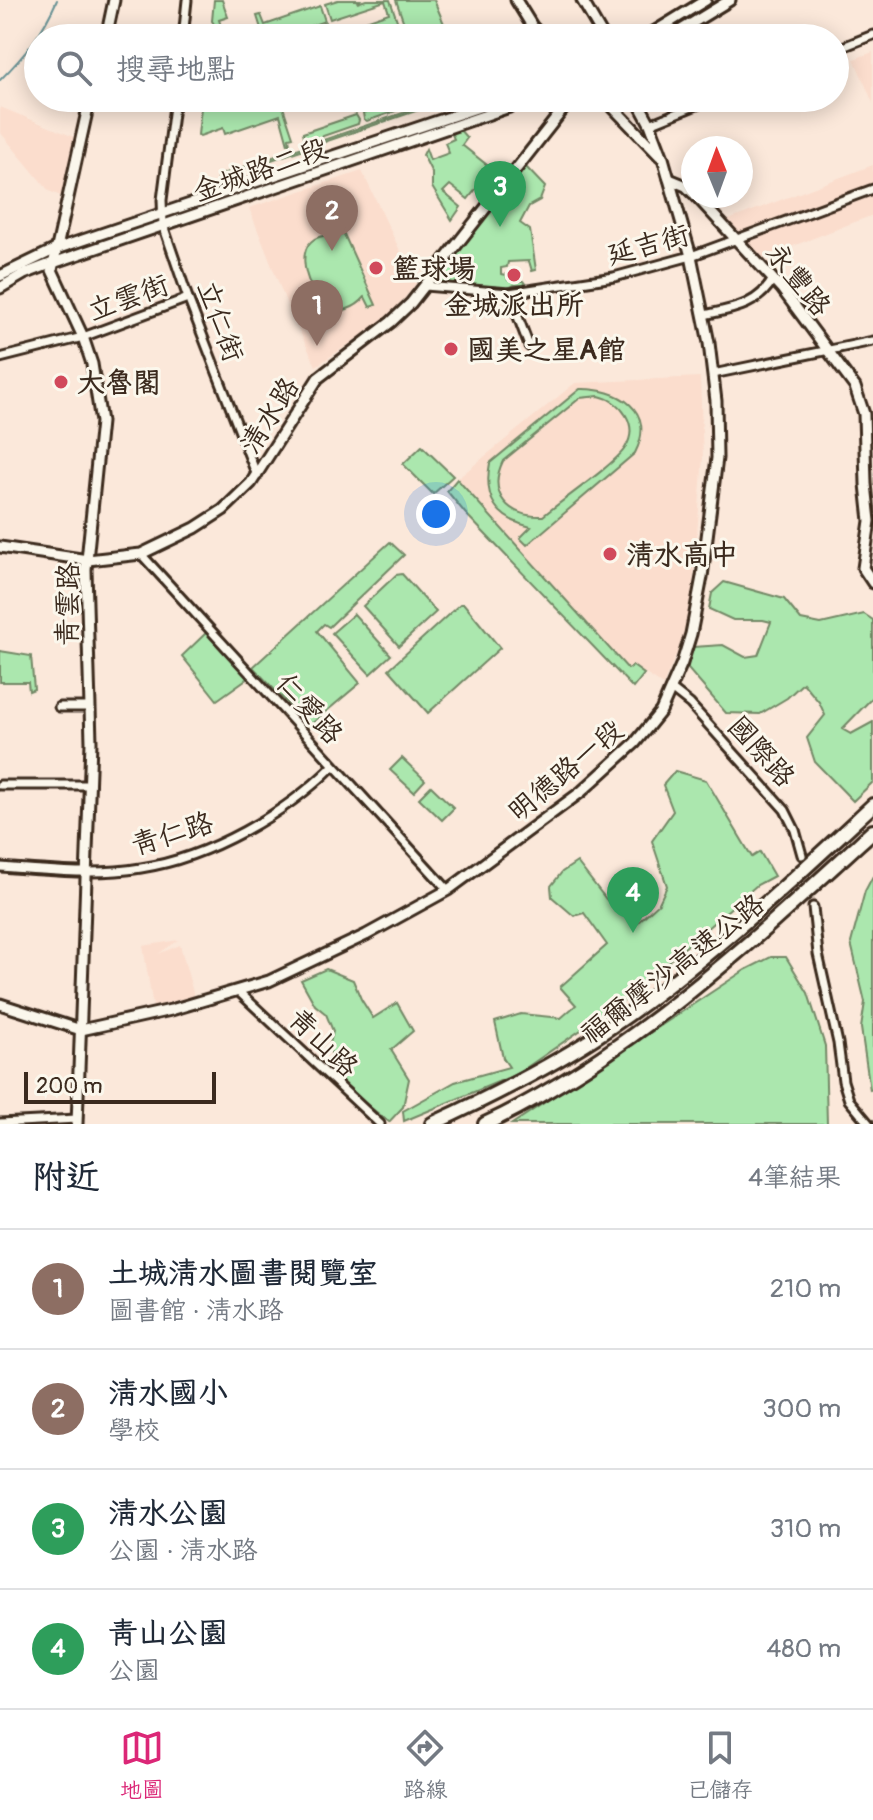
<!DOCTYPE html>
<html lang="zh-TW">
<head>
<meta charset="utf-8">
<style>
  :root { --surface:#fff; --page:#f2f2f3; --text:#1f2937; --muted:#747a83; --line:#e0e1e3; --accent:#db2777 }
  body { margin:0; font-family:Pangolin,"LXGW WenKai TC",sans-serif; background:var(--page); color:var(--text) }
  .compass { position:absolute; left:681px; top:136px; width:72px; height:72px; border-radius:50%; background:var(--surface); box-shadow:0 4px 20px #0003; rotate:359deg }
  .scale { position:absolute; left:24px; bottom:20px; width:192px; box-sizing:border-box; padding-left:8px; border:4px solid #3b2a1e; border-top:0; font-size:22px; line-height:28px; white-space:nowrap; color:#3b2a1e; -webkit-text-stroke:6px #fbf7ec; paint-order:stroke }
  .you { position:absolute; left:436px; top:514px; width:28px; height:28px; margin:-20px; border:6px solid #fff; border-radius:50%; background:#1a73e8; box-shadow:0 0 0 12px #1a73e833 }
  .badge { display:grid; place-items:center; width:52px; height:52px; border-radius:50%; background:var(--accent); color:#fff; font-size:26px; font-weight:700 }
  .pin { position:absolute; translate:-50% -66px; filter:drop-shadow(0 2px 4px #0008) }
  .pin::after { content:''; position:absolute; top:42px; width:28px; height:24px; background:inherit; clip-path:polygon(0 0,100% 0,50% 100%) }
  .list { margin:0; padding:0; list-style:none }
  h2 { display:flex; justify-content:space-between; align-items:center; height:104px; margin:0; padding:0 32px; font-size:34px }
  h2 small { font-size:26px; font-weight:400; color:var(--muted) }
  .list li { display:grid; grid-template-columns:52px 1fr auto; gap:24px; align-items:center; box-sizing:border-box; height:120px; padding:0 32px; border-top:2px solid var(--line) }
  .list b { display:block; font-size:30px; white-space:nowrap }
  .list p { margin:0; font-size:26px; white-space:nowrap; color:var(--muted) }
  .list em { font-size:26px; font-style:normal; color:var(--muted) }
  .icon { flex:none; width:44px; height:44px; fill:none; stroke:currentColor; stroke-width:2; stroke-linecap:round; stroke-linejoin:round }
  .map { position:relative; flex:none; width:873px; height:1124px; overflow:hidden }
  .search { position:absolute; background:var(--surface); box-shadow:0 4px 20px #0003; left:24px; right:24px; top:24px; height:88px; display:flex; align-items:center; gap:20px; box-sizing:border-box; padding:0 28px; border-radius:44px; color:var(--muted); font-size:30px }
  .sheet { height:584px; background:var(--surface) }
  nav { display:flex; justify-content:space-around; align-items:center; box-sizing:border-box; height:112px; border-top:2px solid var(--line); background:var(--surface); font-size:22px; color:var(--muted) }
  nav a { display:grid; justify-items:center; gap:4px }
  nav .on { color:var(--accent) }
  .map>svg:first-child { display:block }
  .built { fill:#fbddcd }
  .green { fill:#abe7ae; stroke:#738866; stroke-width:2; fill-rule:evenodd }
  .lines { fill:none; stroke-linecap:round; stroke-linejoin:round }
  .stream { stroke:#699295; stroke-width:2 }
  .street-tunnel { stroke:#d5c2b4; stroke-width:7; stroke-dasharray:7 3.5; stroke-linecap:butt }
  .street-casing { stroke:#3b2a1e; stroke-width:13 }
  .secondary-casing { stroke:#3b2a1e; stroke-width:15 }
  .highway-casing { stroke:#3b2a1e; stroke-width:18 }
  .street { stroke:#fbf7ec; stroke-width:7 }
  .secondary { stroke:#fbf7ec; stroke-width:9 }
  .highway { stroke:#fbf7ec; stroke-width:12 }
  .poi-dot { fill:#d1495b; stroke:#fbf7ec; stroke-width:3 }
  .labels { text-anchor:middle; stroke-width:6; stroke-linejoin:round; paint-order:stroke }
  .street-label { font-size:28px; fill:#3b2a1e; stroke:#fbf7ec }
  .poi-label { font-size:28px; font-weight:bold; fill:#3b2a1e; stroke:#fbf7ec; text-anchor:start }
</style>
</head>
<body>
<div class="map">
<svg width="873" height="1124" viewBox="0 0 873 1124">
  <rect width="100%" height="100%" fill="#fbe8da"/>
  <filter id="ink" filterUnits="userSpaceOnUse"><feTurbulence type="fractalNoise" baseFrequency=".0125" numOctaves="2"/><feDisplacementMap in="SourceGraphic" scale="16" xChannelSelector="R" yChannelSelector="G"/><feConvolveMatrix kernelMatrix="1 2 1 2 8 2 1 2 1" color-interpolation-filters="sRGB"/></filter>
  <g filter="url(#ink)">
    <g class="built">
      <polygon points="873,52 873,103 854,59"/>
      <polygon points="0,107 74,137 63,197 49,191 0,132"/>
      <polygon points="873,165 873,215 757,260 723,222"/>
      <polygon points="362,171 416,284 387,319 316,366 288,307 249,208"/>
      <polygon points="700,377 703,457 692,599 683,639 663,685 633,666 628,669 457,479 575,383"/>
      <polygon points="179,940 158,954 180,945 194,996 153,1007 143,946"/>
    </g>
    <g class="green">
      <polygon points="214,0 222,0 228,17 219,20 224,35 232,32 228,38 210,38 211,27 214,24 212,21"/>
      <polygon points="338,0 360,0 357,3 366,0 390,0 403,38 398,38 394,28 364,38 337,38 334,32 389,13 385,1 330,19 325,4"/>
      <polygon points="396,0 434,0 450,38 409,38"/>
      <polygon points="320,6 325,21 275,38 264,38 257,16 261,15 265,25"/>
      <polygon points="202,98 246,98 247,100 280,98 293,137 289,138 290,144 288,144 280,115 225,134 223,128 200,136 198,135"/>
      <polygon points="407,98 422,98 419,103 367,121 364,119 363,113"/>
      <polygon points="447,98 454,98 218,178 217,176"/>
      <polygon points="356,115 359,120 358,124 306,142 303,133"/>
      <polygon points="460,130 467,138 462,145 492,169 468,199 450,185 443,192 461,207 452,220 432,187 432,173 423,155 426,149 430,160 449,153 445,143 454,139 451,132"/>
      <polygon points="525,166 545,187 540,200 529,206 520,223 530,230 536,270 532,271 529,261 508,262 507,267 501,268 501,274 507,275 508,280 523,281 526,285 514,285 507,289 433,283"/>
      <path d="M 338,221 L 376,305 L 370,307 L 365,297 C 356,308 339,315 325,308 C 304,286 287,230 337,236 L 332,223 Z"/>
      <path d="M 580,389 C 618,388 657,410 635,453 L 527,545 L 520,538 L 531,527 C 497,519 483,499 490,463 ZM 599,396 C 621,401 640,425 625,448 C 615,464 561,501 543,516 C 509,518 487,494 503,461 L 580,398 Z"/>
      <polygon points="422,446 453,476 433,494 403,464"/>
      <polygon points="457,479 628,669 633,666 644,674 633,688 465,513 447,491"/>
      <polygon points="390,542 404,555 329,627 324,624 317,631 360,683 309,726 253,667"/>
      <polygon points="402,574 436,612 399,646 363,606 396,575"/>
      <polygon points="724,582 784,599 801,620 821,624 864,614 873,620 873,697 842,729 851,734 873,722 873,782 853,801 815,762 807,738 825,715 819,702 803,683 787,698 760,714 726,713 688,669 688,654 693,647 723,645 745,657 758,655 771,622 763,620 733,620 709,609 712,593"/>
      <polygon points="460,604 464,604 500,648 428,713 389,669"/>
      <polygon points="354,614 391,655 370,674 332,633"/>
      <polygon points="207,632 249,677 217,700 182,656"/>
      <polygon points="0,651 31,656 34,689 29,691 28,682 0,682"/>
      <polygon points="402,758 425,780 414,792 390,770"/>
      <polygon points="675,771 706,780 752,857 760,852 774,876 757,885 623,1001 517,1074 404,1121 403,1111 455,1082 509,1067 503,1058 495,1022 521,1014 561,1018 576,1005 560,987 607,945 584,913 574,916 552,897 551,886 562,872 577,862 606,899 636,924 659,903 667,886 652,841 673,811 663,785"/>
      <polygon points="431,786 454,808 442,820 419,798"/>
      <polygon points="873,876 873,1089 870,1090 861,1028 865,1002 851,943 865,891"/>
      <polygon points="771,957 786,957 808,993 825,1046 827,1124 512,1124 745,970"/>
      <polygon points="326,969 353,980 361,999 373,1018 397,1003 413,1031 391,1050 409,1079 403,1107 389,1122 356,1096 332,1072 336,1067 329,1047 333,1031 326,1014 315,1005 301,980"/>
    </g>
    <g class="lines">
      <path class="stream" d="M 0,80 C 26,54 42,34 57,0"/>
      <polyline class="street-tunnel" points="802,855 813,907"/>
      <g class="street-casing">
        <g id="street">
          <polyline points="183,38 187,0"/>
          <polyline points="835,50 873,35"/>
          <polyline points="175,98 162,200 163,225 188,298 257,476"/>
          <polyline points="650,124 714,98"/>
          <polyline points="425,286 509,293 614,277 691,256 873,189"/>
          <polyline points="509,293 529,346"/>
          <path d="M 704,315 C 732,309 758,306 773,279"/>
          <polyline points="0,358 83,337 188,298"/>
          <polyline points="713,374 873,341"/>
          <polyline points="141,554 448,890"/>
          <polyline points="671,689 690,704 785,810 795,830 802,855"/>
          <polyline points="59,707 90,707"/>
          <polyline points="0,785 90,785"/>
          <path d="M 0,867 C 46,870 95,876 141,868 C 208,858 285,814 333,766"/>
          <polyline points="813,907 818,954 838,1043 843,1081 849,1100 869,1124"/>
          <polyline points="238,991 380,1124"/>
          <polyline points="0,1123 77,1119"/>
        </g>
      </g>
      <g class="secondary-casing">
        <g id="secondary">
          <polyline points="516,0 532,26 543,38"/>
          <polyline points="582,0 604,38"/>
          <polyline points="106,38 114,0"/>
          <polyline points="644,38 706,0"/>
          <polyline points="668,38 730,0"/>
          <polyline points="604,98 660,156"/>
          <polyline points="669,179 686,186 693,193"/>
          <polyline points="696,196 782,289 855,387 864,414 866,484 870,521 863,568 873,583"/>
          <polyline points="0,276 56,249 506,98"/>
          <polyline points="0,288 24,274 53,263 536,98"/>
          <polyline points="0,547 88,560 141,554 195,528 223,510 251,483 318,378 391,322 411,303 572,98"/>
          <polyline points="0,1004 81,1030 171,1010 269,981 366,935 448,890 581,792 635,743 661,711 682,663 691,634 702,577 717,458 716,401 709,343 691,256 663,158 650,124 636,98"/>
          <polyline points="77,1124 91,742 86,570 101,422 92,364 83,337 52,270 90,98"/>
        </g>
      </g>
      <g class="highway-casing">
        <g id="highway">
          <path d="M 432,1124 C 493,1096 553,1066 609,1028 C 704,964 789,883 873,805"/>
          <path d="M 485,1124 C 630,1056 756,938 873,831"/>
        </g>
      </g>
      <use href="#street" class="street"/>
      <use href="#secondary" class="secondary"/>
      <use href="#highway" class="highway"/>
    </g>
  </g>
  <g class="poi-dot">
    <circle cx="376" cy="268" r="8"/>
    <circle cx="514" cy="275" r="8"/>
    <circle cx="451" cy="349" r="8"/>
    <circle cx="61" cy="382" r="8"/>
    <circle cx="610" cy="554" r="8"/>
  </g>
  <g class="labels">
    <g class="street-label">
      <text transform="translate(260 169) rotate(-19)" y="10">金城路二段</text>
      <text transform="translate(648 244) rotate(-15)" y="10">延吉街</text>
      <text transform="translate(799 279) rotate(51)" y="10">永豐路</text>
      <text transform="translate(128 297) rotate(-20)" y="10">立雲街</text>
      <text transform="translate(221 321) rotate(70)" y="10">立仁街</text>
      <text transform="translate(269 415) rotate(-58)" y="10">清水路</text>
      <text transform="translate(67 604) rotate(-89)" y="10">青雲路</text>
      <text transform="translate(310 708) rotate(48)" y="10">仁愛路</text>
      <text transform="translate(762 751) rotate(48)" y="10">國際路</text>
      <text transform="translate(565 770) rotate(-40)" y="10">明德路一段</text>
      <text transform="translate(172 833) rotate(-17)" y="10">青仁路</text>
      <text transform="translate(672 968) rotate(-38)" y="10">福爾摩沙高速公路</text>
      <text transform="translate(324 1042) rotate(44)" y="10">青山路</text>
    </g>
    <g class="poi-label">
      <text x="392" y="278">籃球場</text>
      <text x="514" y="314" text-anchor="middle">金城派出所</text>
      <text x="467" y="359">國美之星A館</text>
      <text x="77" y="392">大魯閣</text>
      <text x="626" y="564">清水高中</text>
    </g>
  </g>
</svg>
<svg class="compass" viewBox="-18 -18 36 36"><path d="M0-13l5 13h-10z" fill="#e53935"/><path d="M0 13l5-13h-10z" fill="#747a83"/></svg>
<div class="scale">200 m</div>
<div class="you"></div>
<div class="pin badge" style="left:317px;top:346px;background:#8d6e63">1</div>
<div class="pin badge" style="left:332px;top:251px;background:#8d6e63">2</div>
<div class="pin badge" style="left:500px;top:227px;background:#2e9e5b">3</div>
<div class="pin badge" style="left:633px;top:933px;background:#2e9e5b">4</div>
<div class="search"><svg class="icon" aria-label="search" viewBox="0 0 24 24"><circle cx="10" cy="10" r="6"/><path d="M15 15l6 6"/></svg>搜尋地點</div>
</div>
<section class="sheet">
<h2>附近<small>4筆結果</small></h2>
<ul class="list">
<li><span class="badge" style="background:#8d6e63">1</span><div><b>土城清水圖書閱覽室</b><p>圖書館 · 清水路</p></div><em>210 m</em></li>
<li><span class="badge" style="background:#8d6e63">2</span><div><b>清水國小</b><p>學校</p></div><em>300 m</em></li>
<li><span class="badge" style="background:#2e9e5b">3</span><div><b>清水公園</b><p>公園 · 清水路</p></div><em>310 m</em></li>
<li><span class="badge" style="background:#2e9e5b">4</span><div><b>青山公園</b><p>公園</p></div><em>480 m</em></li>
</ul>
</section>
<nav>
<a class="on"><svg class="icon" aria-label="map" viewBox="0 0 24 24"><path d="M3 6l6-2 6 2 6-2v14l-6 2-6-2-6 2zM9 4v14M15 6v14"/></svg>地圖</a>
<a><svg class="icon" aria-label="directions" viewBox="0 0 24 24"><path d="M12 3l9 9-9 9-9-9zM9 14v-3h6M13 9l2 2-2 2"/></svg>路線</a>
<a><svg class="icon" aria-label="saved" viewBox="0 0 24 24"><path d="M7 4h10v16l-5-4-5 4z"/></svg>已儲存</a>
</nav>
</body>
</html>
